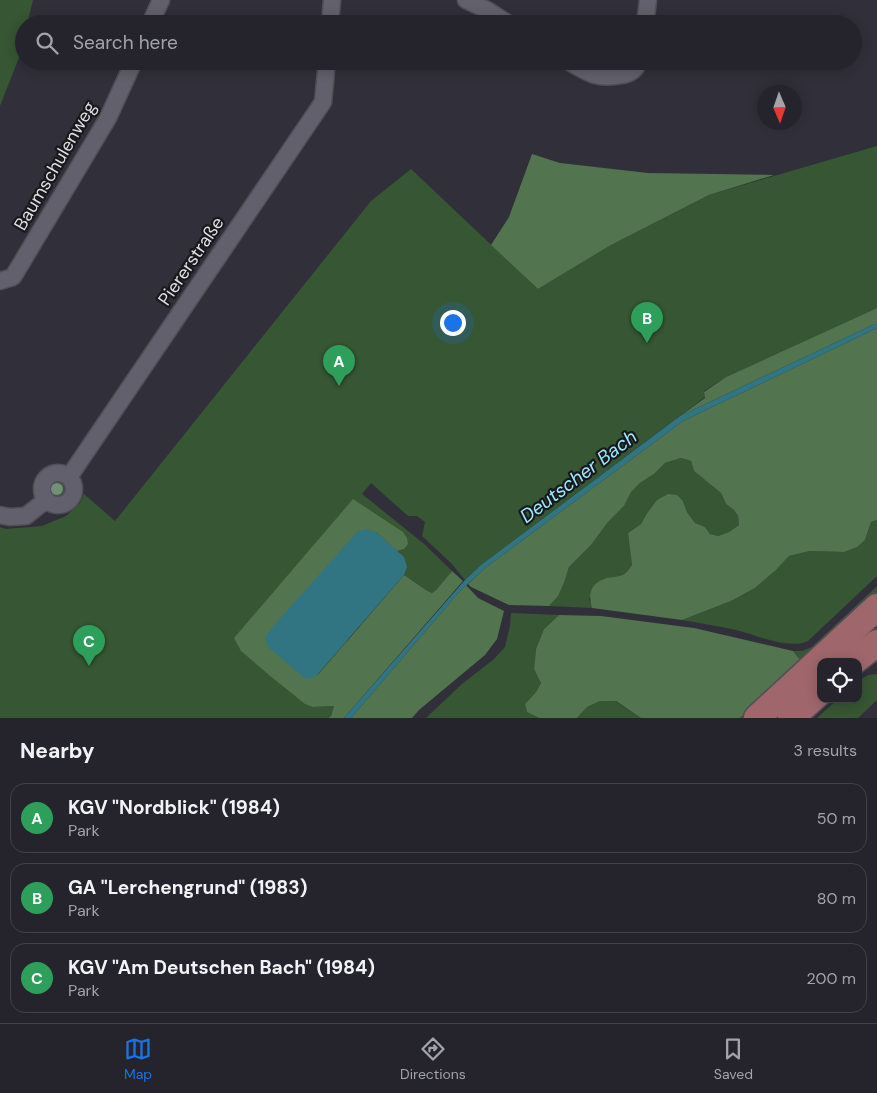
<!DOCTYPE html>
<html lang="en">
<head>
<meta charset="utf-8">
<style>
  :root { --surface:#25242c; --page:#313038; --text:#f1f3f6; --muted:#a3a4a9; --line:#424148; --accent:#1a73e8 }
  body { margin:0; font-family:"DM Sans",sans-serif; background:var(--page); color:var(--text) }
  .controls { position:absolute; right:15px; bottom:15px; display:grid; overflow:hidden; border-radius:10px; box-shadow:0 2px 12px #0003 }
  .controls button { width:45px; height:45px; display:grid; place-items:center; padding:0; border:0; border-bottom:1px solid var(--line); background:var(--surface); color:var(--text); font:25px sans-serif }
  .compass { position:absolute; left:757px; top:85px; width:45px; height:45px; border-radius:50%; background:var(--surface); box-shadow:0 2px 12px #0003; rotate:178deg }
  .you { position:absolute; left:452px; top:322px; width:18px; height:18px; margin:-12px; border:4px solid #fff; border-radius:50%; background:#1a73e8; box-shadow:0 0 0 8px #1a73e833 }
  .badge { display:grid; place-items:center; width:32px; height:32px; border-radius:50%; background:var(--accent); color:#fff; font-size:16px; font-weight:700 }
  .pin { position:absolute; translate:-50% -41px; filter:drop-shadow(0 1px 2px #0008) }
  .pin::after { content:''; position:absolute; top:26px; width:18px; height:15px; background:inherit; clip-path:polygon(0 0,100% 0,50% 100%) }
  .list { margin:0; padding:0; list-style:none }
  h2 { display:flex; justify-content:space-between; align-items:center; height:65px; margin:0; padding:0 20px; font-size:21px }
  h2 small { font-size:16px; font-weight:400; color:var(--muted) }
  .list li { display:grid; grid-template-columns:32px 1fr auto; gap:15px; align-items:center; box-sizing:border-box; height:70px; margin:0 10px 10px; padding:0 10px; border:1px solid var(--line); border-radius:15px }
  .list b { display:block; font-size:19px; white-space:nowrap }
  .list p { margin:0; font-size:16px; white-space:nowrap; color:var(--muted) }
  .list em { font-size:16px; font-style:normal; color:var(--muted) }
  .icon { flex:none; width:28px; height:28px; fill:none; stroke:currentColor; stroke-width:2; stroke-linecap:round; stroke-linejoin:round }
  .map { position:relative; flex:none; width:877px; height:718px; overflow:hidden }
  .search { position:absolute; background:var(--surface); box-shadow:0 2px 12px #0003; left:15px; right:15px; top:15px; height:55px; display:flex; align-items:center; gap:12px; box-sizing:border-box; padding:0 18px; border-radius:28px; color:var(--muted); font-size:19px }
  .sheet { height:305px; background:var(--surface) }
  nav { display:flex; justify-content:space-around; align-items:center; box-sizing:border-box; height:70px; border-top:1px solid var(--line); background:var(--surface); font-size:14px; color:var(--muted) }
  nav a { display:grid; justify-items:center; gap:2px }
  nav .on { color:var(--accent) }
  .map>svg:first-child { display:block }
  .green { fill:#375633 }
  .forest { fill:#52744e }
  .water { fill:#317582 }
  .lines { fill:none; stroke-linecap:round; stroke-linejoin:round }
  .minor-casing { stroke:#504f58; stroke-width:19 }
  .primary-casing { stroke:#504f58; stroke-width:29 }
  .minor { stroke:#62606c; stroke-width:16 }
  .primary { stroke:#9f676b; stroke-width:26 }
  .tree { fill:#729073 }
  .labels { text-anchor:middle; stroke-width:4.5; stroke-linejoin:round; paint-order:stroke }
  .street-label { font-size:18px; fill:#dfdee5; stroke:#19191d }
  .water-label { font-size:19px; font-style:italic; fill:#9ceafb; stroke:#19191d }
</style>
</head>
<body>
<div class="map">
<svg width="877" height="718" viewBox="0 0 877 718">
  <rect width="100%" height="100%" fill="#31303a"/>
  <g class="green">
    <polygon points="0,0 33,0 27,24 24,24 24,39 20,55 0,106"/>
    <path d="M 877,146 L 877,308 L 726,377 L 704,391 L 705,397 L 481,565 L 465,580 L 451,563 L 422,536 L 425,522 L 417,516 L 408,516 L 371,483 L 362,494 L 423,543 L 452,571 L 436,590 L 432,593 C 426,591 411,579 404,575 C 407,563 406,559 397,551 L 404,549 L 403,532 L 313,707 L 334,706 L 331,716 L 328,718 L 0,718 L 0,527 L 6,529 L 42,526 L 66,516 L 80,503 L 84,494 L 115,521 L 371,201 L 411,169 L 538,289 L 611,245 L 709,195 Z"/>
    <path d="M 681,458 L 691,461 L 694,471 L 721,493 L 726,504 L 734,510 L 738,516 L 739,525 L 729,532 L 718,536 L 710,534 L 705,527 L 695,523 L 687,512 L 683,501 L 646,515 L 641,524 L 628,533 L 632,565 C 623,577 618,577 604,579 L 589,599 L 592,608 L 549,606 L 558,595 L 564,583 L 569,567 L 591,545 L 608,522 L 624,506 L 631,492 L 640,483 L 654,474 L 665,463 Z"/>
    <circle cx="58" cy="489" r="10"/>
    <path d="M 877,520 L 877,576 L 808,641 C 788,650 757,635 736,630 C 718,626 700,623 682,620 L 731,601 L 755,588 L 776,570 L 789,556 L 810,551 L 844,552 L 865,540 L 871,522 Z"/>
    <polygon points="877,586 877,596 744,718 740,718 801,661 793,651 802,651 812,647"/>
    <polygon points="511,613 559,615 544,629 536,649 534,669 541,683 536,692 525,704 527,712 539,718 426,718 462,684 494,659 505,647 510,626"/>
    <polygon points="877,674 877,700 858,718 817,718 838,699 858,699 858,681 868,675"/>
    <polygon points="600,701 615,701 641,718 577,718 587,707"/>
  </g>
  <g class="forest">
    <polygon points="532,154 560,163 648,173 774,175 709,195 611,245 538,289 491,245 509,217"/>
    <polygon points="877,308 877,323 680,416 705,398 704,392 726,377"/>
    <path d="M 877,328 L 877,520 L 871,522 L 865,540 L 857,547 L 844,552 L 810,551 L 789,556 L 776,570 L 755,588 L 731,601 L 682,620 L 592,608 C 588,595 590,584 604,579 C 611,576 617,578 624,574 C 627,572 629,569 632,565 L 628,533 L 641,524 L 646,515 L 657,500 L 668,494 L 677,495 L 683,501 L 687,512 L 695,523 L 705,527 L 710,534 L 718,536 L 729,532 L 739,525 L 738,516 L 734,510 L 726,504 L 721,493 L 694,471 L 691,461 L 681,458 L 665,463 L 654,474 L 640,483 L 631,492 L 624,506 L 608,522 L 591,545 L 569,567 L 564,583 L 558,596 L 549,606 L 509,605 L 471,587 L 468,584 L 485,568 L 683,421 Z"/>
    <path d="M 353,499 L 403,532 L 407,538 L 408,544 L 404,549 L 397,551 L 376,532 L 317,676 L 404,575 C 411,579 426,591 432,593 L 436,590 L 452,571 L 463,581 L 344,718 L 328,718 L 331,716 L 334,706 L 313,707 L 305,704 L 269,675 L 241,651 L 234,638 Z"/>
    <polygon points="466,585 478,598 504,611 497,639 485,655 419,710 412,718 351,718 459,592"/>
    <polygon points="559,615 601,616 694,628 793,651 801,661 740,718 641,718 616,701 600,701 587,707 577,718 539,718 527,712 525,704 536,692 541,683 534,669 536,649 544,629"/>
  </g>
  <g class="water">
    <polygon points="877,323 877,328 683,421 485,568 459,592 351,718 344,718 465,580 481,565 680,416"/>
    <polygon points="366,529 376,532 404,557 407,567 404,575 316,676 309,679 302,676 269,648 265,638 271,629 357,532"/>
  </g>
  <g class="lines">
    <g class="minor-casing">
      <g id="minor">
        <polyline points="466,0 487,10 509,24"/>
        <polyline points="150,24 161,0"/>
        <polyline points="330,24 332,0"/>
        <polyline points="645,24 648,0"/>
        <path d="M 568,61 C 587,73 599,80 621,75 C 630,74 636,70 639,61"/>
        <polyline points="0,281 13,277 108,118 134,61"/>
        <circle cx="58" cy="489" r="16"/>
        <polyline points="69,477 323,102 327,61"/>
        <polyline points="0,515 10,517 26,516 46,500"/>
      </g>
    </g>
    <g class="primary-casing">
      <g id="primary">
        <polyline points="853,662 877,643"/>
        <polyline points="757,718 877,607"/>
        <polyline points="791,718 821,691"/>
      </g>
    </g>
    <use href="#minor" class="minor"/>
    <use href="#primary" class="primary"/>
  </g>
  <circle class="tree" cx="57" cy="489" r="6"/>
  <g class="labels">
    <g class="street-label">
      <text transform="translate(55 166) rotate(-60)" y="6">Baumschulenweg</text>
      <text transform="translate(191 261) rotate(-56)" y="6">Piererstraße</text>
    </g>
    <g class="water-label">
      <text transform="translate(578 476) rotate(-37)" y="7">Deutscher Bach</text>
    </g>
  </g>
</svg>
<div class="controls">
<button><svg class="icon" aria-label="locate" viewBox="0 0 24 24"><circle cx="12" cy="12" r="6"/><path d="M12 2v4M12 18v4M2 12h4M18 12h4"/></svg></button>
</div>
<svg class="compass" viewBox="-18 -18 36 36"><path d="M0-13l5 13h-10z" fill="#e53935"/><path d="M0 13l5-13h-10z" fill="#a3a4a9"/></svg>
<div class="you"></div>
<div class="pin badge" style="left:339px;top:386px;background:#2e9e5b">A</div>
<div class="pin badge" style="left:647px;top:343px;background:#2e9e5b">B</div>
<div class="pin badge" style="left:89px;top:666px;background:#2e9e5b">C</div>
<div class="search"><svg class="icon" aria-label="search" viewBox="0 0 24 24"><circle cx="10" cy="10" r="6"/><path d="M15 15l6 6"/></svg>Search here</div>
</div>
<section class="sheet">
<h2>Nearby<small>3 results</small></h2>
<ul class="list">
<li><span class="badge" style="background:#2e9e5b">A</span><div><b>KGV &quot;Nordblick&quot; (1984)</b><p>Park</p></div><em>50 m</em></li>
<li><span class="badge" style="background:#2e9e5b">B</span><div><b>GA &quot;Lerchengrund&quot; (1983)</b><p>Park</p></div><em>80 m</em></li>
<li><span class="badge" style="background:#2e9e5b">C</span><div><b>KGV &quot;Am Deutschen Bach&quot; (1984)</b><p>Park</p></div><em>200 m</em></li>
</ul>
</section>
<nav>
<a class="on"><svg class="icon" aria-label="map" viewBox="0 0 24 24"><path d="M3 6l6-2 6 2 6-2v14l-6 2-6-2-6 2zM9 4v14M15 6v14"/></svg>Map</a>
<a><svg class="icon" aria-label="directions" viewBox="0 0 24 24"><path d="M12 3l9 9-9 9-9-9zM9 14v-3h6M13 9l2 2-2 2"/></svg>Directions</a>
<a><svg class="icon" aria-label="saved" viewBox="0 0 24 24"><path d="M7 4h10v16l-5-4-5 4z"/></svg>Saved</a>
</nav>
</body>
</html>
